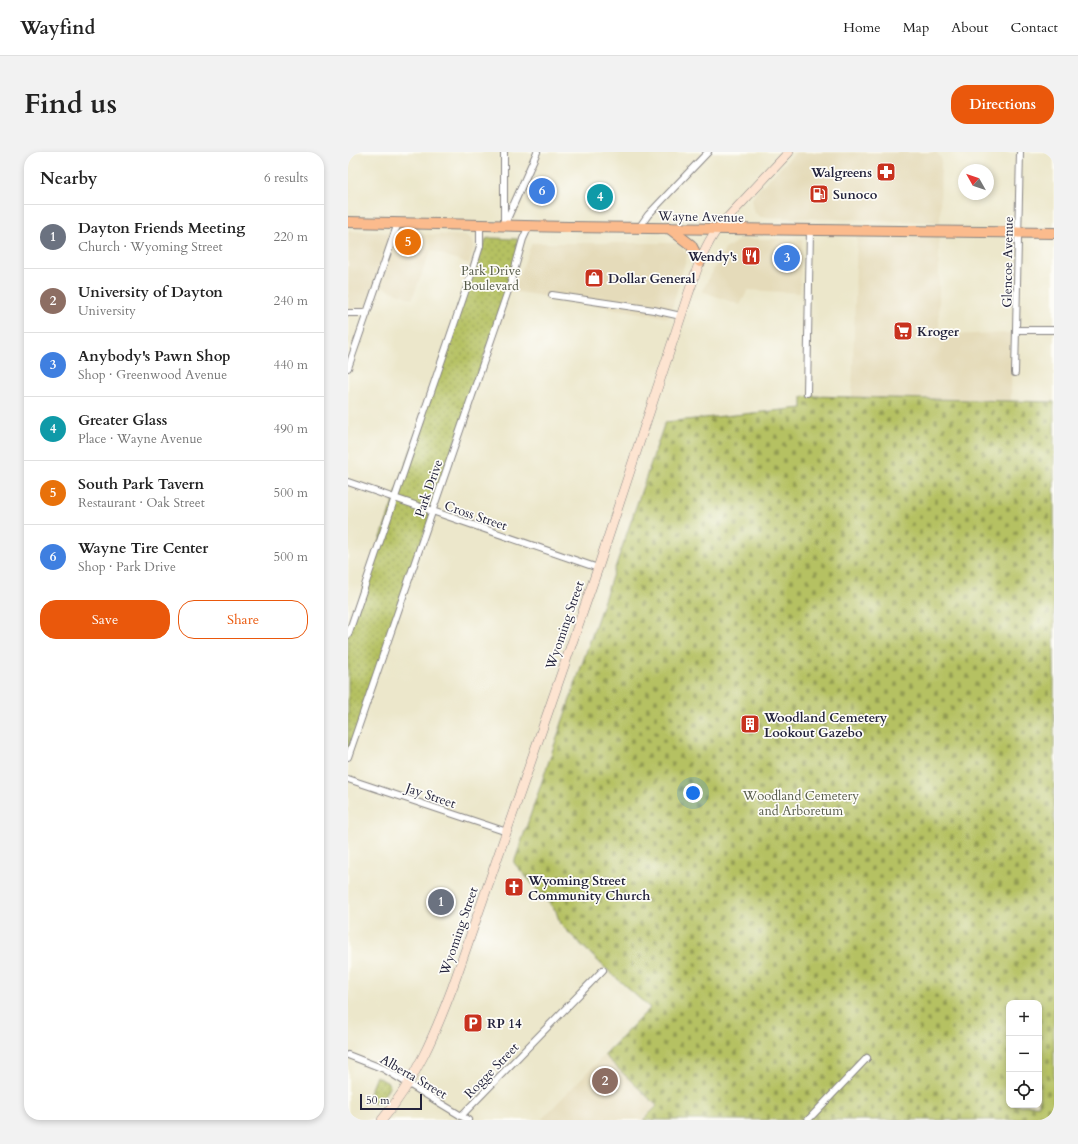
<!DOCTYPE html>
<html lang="en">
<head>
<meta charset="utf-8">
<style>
  :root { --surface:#fff; --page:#f2f2f2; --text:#222; --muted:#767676; --line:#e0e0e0; --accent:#ea580c }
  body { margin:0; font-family:Cardo,serif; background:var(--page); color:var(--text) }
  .controls { position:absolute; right:12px; bottom:12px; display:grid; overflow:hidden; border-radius:8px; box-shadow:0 2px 6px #0003 }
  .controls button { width:36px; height:36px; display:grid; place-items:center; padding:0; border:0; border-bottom:1px solid var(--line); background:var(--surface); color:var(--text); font:20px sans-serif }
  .compass { position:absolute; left:610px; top:12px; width:36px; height:36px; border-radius:50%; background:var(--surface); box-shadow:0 2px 6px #0003; rotate:310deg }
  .scale { position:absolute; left:12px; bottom:10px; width:62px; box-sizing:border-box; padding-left:4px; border:2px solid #22223b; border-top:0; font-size:11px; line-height:14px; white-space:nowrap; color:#22223b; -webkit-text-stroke:3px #fdfcf7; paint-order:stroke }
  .you { position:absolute; left:345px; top:641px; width:14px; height:14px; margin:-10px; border:3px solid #fff; border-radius:50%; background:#1a73e8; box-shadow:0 0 0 6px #1a73e833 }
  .badge { display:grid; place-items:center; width:26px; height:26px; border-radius:50%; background:var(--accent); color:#fff; font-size:13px; font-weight:700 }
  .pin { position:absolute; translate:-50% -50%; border:2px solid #fff; box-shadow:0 1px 4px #0006 }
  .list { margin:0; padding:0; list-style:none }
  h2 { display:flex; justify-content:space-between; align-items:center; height:52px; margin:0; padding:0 16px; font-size:17px }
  h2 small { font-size:13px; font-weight:400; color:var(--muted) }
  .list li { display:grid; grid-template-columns:26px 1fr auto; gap:12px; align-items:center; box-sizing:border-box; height:64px; padding:0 16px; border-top:1px solid var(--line) }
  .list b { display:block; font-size:15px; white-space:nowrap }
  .list p { margin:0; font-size:13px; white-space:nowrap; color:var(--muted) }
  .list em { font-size:13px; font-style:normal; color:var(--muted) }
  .actions { display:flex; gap:8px; padding:12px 16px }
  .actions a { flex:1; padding:9px 0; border:1px solid var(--accent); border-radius:16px; text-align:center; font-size:14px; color:var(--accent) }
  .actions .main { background:var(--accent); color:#fff }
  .icon { flex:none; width:22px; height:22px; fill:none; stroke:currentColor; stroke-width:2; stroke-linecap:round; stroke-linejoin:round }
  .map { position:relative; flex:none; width:706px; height:968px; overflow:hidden; border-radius:16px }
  header { display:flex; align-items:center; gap:24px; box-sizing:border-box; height:56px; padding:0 20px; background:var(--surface); border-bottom:1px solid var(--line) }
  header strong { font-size:19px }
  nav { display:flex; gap:22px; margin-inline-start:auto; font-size:14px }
  .intro { display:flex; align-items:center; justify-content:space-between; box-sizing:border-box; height:96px; padding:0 24px }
  h1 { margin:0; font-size:28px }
  .button { padding:10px 18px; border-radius:16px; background:var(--accent); color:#fff; font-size:14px; font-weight:700 }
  main { display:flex; gap:24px; padding:0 24px }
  aside { flex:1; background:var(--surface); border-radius:16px; box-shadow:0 2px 6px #0003 }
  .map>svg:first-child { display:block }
  .built { fill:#e5dbba }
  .green { fill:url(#green-dots); stroke:#6c724e }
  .cemetery { fill:url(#cemetery-stones); stroke:#6c724e; fill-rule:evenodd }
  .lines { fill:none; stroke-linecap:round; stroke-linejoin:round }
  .street-casing { stroke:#878483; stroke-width:8 }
  .secondary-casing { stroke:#878483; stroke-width:10 }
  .primary-casing { stroke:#878483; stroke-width:12 }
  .street { stroke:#fff; stroke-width:6 }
  .secondary { stroke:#fde4d1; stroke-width:9 }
  .primary { stroke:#fbbb8d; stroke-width:10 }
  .labels { text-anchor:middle; stroke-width:3.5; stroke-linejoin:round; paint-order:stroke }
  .poi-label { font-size:13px; font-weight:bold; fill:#22223b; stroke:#fdfcf7; text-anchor:start }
  .street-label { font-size:13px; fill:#22223b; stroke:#fdfcf7 }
  .park-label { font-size:13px; fill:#555a49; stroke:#fdfcf7 }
</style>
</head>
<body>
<header>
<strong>Wayfind</strong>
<nav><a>Home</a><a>Map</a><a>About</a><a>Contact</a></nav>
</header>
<div class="intro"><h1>Find us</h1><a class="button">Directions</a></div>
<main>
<aside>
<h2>Nearby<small>6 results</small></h2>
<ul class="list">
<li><span class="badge" style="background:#6b7280">1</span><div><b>Dayton Friends Meeting</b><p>Church · Wyoming Street</p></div><em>220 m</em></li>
<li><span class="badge" style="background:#8d6e63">2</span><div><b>University of Dayton</b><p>University</p></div><em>240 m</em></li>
<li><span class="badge" style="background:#3f7fe0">3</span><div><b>Anybody's Pawn Shop</b><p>Shop · Greenwood Avenue</p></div><em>440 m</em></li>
<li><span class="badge" style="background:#0f9aa8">4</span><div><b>Greater Glass</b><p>Place · Wayne Avenue</p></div><em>490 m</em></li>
<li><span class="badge" style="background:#e8710a">5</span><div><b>South Park Tavern</b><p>Restaurant · Oak Street</p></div><em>500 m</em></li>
<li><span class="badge" style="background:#3f7fe0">6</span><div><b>Wayne Tire Center</b><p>Shop · Park Drive</p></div><em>500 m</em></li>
</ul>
<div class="actions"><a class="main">Save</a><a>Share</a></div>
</aside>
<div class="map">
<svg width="706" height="968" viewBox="0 0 706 968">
  <defs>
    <pattern id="green-dots" width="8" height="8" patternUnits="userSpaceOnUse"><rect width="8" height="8" fill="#b5c162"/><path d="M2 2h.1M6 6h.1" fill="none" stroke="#939c52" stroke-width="1.8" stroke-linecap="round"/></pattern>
    <pattern id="cemetery-stones" width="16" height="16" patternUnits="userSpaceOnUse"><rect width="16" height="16" fill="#b5c162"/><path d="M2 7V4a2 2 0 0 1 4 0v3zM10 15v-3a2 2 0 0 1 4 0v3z" fill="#939c52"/></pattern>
  </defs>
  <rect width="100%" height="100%" fill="#fdfcf7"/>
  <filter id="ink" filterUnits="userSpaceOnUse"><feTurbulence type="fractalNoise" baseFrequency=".025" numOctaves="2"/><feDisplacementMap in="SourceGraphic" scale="8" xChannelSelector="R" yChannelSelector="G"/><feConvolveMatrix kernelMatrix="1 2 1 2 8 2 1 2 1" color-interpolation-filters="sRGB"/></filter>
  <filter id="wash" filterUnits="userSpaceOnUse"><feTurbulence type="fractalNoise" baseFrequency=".012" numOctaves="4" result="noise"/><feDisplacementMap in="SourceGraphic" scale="16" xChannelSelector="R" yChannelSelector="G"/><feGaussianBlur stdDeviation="0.9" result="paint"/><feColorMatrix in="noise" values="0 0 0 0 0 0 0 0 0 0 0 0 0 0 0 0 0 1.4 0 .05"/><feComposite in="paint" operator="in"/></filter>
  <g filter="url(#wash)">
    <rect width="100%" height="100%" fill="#ece7cb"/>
    <g class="built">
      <polygon points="448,0 588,0 593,6 592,70 413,65 407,61 404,55 404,47 409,39"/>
      <polygon points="0,79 119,84 127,93 121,112 83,98 64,147 31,134 17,158 0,157"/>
      <polygon points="509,83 591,84 591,183 664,181 663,248 504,245"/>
      <polygon points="393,87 454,87 452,141 400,138 392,153 354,139 377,97"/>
      <polygon points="184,91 329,91 335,96 339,104 321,166 165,139"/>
      <polygon points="256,903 309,954 295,968 193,968"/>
    </g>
    <g class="green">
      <polygon points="142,86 170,87 168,95 172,99 0,605 0,483 132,94 136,94 138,87"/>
      <polygon points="28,924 40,931 42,934 30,952 19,947"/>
    </g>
    <path class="cemetery" d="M 463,244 L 706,250 L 706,968 L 295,968 L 309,954 L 256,903 L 302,856 L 255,814 L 212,772 L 208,759 L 166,711 L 317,270 L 454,256 L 454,245 ZM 661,851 L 691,851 L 691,953 L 661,953 Z"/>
  </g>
  <g filter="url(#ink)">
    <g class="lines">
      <g class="street-casing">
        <g id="street">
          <polyline points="156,0 156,70"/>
          <polyline points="156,74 189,0"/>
          <polyline points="296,76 293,73 300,63 360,0"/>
          <polyline points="204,143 306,158 333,164"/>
          <polyline points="0,161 19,161"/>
          <polyline points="668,178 706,178"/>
          <polyline points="0,216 50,71"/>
          <polyline points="667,221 672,0"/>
          <polyline points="459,241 462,78"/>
          <polyline points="0,330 250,416"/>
          <polyline points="0,483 125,117 132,94 132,73"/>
          <polyline points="0,605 163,130 175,87 181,74"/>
          <polyline points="0,627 159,680"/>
          <polyline points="0,903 36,917 120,968"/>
          <polyline points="113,964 255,818"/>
          <polyline points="460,968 519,906"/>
        </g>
      </g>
      <g class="secondary-casing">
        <path id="secondary" d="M 34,968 C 67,929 87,882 105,834 L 250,416 L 340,143 C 348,120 355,96 370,76 L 441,0"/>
      </g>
      <g class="primary-casing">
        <g id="primary">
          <polyline points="0,70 221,75 706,81"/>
          <polyline points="321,76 343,93 352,110"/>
        </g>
      </g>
      <use href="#street" class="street"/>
      <use href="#secondary" class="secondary"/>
      <use href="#primary" class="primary"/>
    </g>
  </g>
  <defs>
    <g id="pharmacy-square" transform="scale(1)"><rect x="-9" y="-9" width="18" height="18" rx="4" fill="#c8321e" stroke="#fdfcf7"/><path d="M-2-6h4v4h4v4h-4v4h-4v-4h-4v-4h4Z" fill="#fff"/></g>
    <g id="fuel-square" transform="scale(1)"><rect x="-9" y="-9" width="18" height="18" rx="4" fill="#c8321e" stroke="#fdfcf7"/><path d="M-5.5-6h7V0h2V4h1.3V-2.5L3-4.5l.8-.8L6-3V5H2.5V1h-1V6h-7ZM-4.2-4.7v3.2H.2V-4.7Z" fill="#fff"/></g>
    <g id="restaurant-square" transform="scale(1)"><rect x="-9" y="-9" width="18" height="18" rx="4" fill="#c8321e" stroke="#fdfcf7"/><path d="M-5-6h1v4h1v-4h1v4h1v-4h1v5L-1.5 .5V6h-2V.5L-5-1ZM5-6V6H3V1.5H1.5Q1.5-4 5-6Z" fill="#fff"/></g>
    <g id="shop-square" transform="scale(1)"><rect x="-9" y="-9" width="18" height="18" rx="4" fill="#c8321e" stroke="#fdfcf7"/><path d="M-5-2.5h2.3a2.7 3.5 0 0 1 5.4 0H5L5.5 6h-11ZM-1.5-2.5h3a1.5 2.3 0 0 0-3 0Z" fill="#fff"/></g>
    <g id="supermarket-square" transform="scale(1)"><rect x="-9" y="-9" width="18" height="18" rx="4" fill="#c8321e" stroke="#fdfcf7"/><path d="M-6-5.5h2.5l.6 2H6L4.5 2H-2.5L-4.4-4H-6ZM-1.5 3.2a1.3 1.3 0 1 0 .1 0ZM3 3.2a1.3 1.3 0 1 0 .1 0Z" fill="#fff"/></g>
    <g id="building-square" transform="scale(1)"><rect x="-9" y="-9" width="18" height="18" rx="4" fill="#c8321e" stroke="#fdfcf7"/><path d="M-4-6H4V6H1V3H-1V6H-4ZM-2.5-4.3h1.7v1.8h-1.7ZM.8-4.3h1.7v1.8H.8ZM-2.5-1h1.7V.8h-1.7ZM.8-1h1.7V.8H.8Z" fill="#fff"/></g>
    <g id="church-square" transform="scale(1)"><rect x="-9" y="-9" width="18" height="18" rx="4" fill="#c8321e" stroke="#fdfcf7"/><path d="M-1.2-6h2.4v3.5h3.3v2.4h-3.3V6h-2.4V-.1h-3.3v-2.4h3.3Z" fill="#fff"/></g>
    <g id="parking-square" transform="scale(1)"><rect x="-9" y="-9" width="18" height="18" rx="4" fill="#c8321e" stroke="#fdfcf7"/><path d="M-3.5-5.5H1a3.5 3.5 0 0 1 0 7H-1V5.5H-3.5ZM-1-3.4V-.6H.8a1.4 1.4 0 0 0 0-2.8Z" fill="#fff"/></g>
  </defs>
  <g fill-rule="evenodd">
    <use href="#pharmacy-square" x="538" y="20"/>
    <use href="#fuel-square" x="471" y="42"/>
    <use href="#restaurant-square" x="403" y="104"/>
    <use href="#shop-square" x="246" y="126"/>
    <use href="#supermarket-square" x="555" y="179"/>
    <use href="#building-square" x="402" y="572"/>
    <use href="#church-square" x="166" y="735"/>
    <use href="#parking-square" x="125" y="871"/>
  </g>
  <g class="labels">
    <g class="poi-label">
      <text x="524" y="25" text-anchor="end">Walgreens</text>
      <text x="485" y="47">Sunoco</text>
      <text x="389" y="109" text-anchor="end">Wendy's</text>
      <text x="260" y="131">Dollar General</text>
      <text x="569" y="184">Kroger</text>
      <text x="416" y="570">Woodland Cemetery<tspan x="416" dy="15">Lookout Gazebo</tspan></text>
      <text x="180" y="733">Wyoming Street<tspan x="180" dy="15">Community Church</tspan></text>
      <text x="139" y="876">RP 14</text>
    </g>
    <g class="street-label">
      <text transform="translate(353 64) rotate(1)" y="5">Wayne Avenue</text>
      <text transform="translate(659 110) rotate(-89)" y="5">Glencoe Avenue</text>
      <text transform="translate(80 336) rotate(-71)" y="5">Park Drive</text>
      <text transform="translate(128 363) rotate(19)" y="5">Cross Street</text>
      <text transform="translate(216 473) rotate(-71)" y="5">Wyoming Street</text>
      <text transform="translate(83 643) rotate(19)" y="5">Jay Street</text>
      <text transform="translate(110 779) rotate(-71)" y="5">Wyoming Street</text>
      <text transform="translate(143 918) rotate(-46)" y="5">Rogge Street</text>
      <text transform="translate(66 924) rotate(30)" y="5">Alberta Street</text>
    </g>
    <g class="park-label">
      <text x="143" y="123">Park Drive<tspan x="143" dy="15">Boulevard</tspan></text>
      <text x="453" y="648">Woodland Cemetery<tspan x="453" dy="15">and Arboretum</tspan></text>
    </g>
  </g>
</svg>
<div class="controls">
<button>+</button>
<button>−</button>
<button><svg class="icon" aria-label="locate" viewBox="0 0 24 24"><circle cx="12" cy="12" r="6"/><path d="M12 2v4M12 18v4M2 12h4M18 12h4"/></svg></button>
</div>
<svg class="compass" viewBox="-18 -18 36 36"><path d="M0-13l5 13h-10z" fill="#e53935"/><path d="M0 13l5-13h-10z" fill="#767676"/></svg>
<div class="scale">50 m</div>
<div class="you"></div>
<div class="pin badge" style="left:93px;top:750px;background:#6b7280">1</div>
<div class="pin badge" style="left:257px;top:929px;background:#8d6e63">2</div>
<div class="pin badge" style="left:439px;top:106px;background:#3f7fe0">3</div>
<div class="pin badge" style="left:252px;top:45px;background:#0f9aa8">4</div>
<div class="pin badge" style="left:60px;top:90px;background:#e8710a">5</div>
<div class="pin badge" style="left:194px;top:39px;background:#3f7fe0">6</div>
</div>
</main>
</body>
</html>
